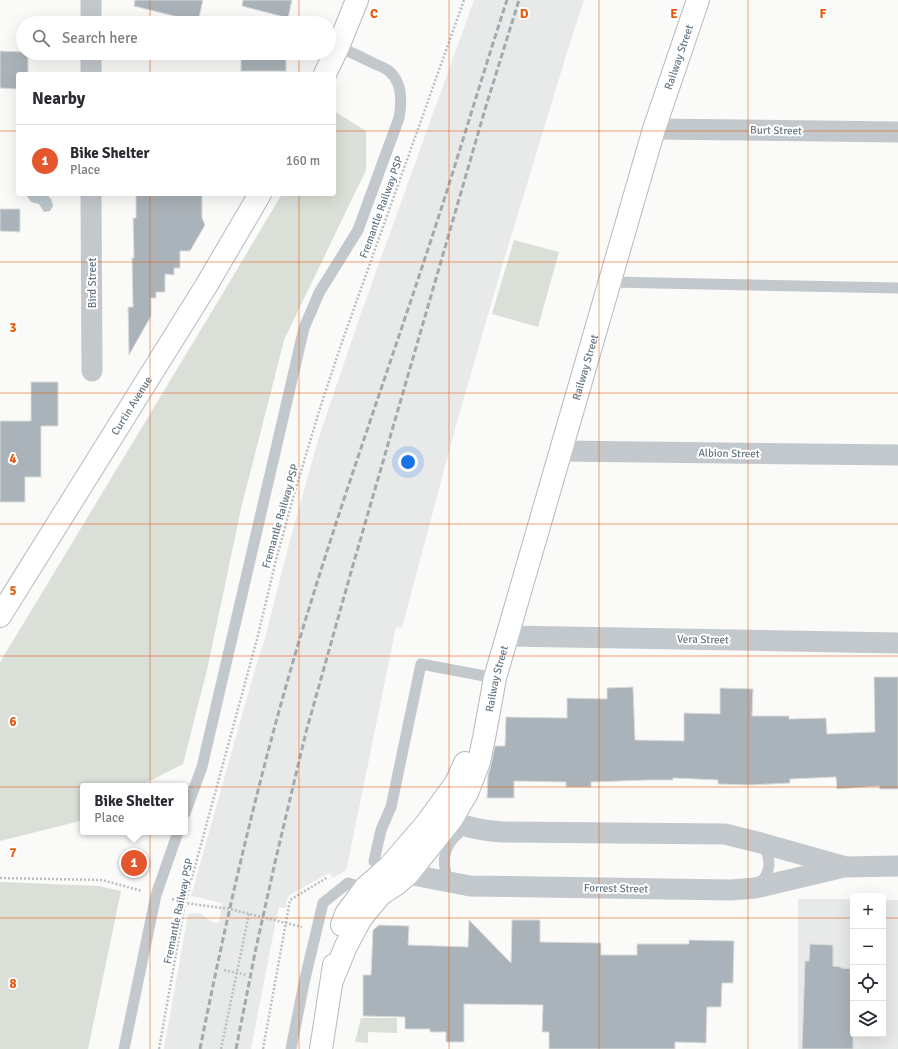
<!DOCTYPE html>
<html lang="en">
<head>
<meta charset="utf-8">
<style>
  :root { --surface:#fff; --page:#f2f2f3; --text:#2b2b33; --muted:#7c7c81; --line:#e1e1e2; --accent:#e4572e }
  body { margin:0; font-family:Signika,sans-serif; background:var(--page); color:var(--text) }
  .controls { position:absolute; right:12px; bottom:12px; display:grid; overflow:hidden; border-radius:4px; box-shadow:0 4px 16px #0002 }
  .controls button { width:36px; height:36px; display:grid; place-items:center; padding:0; border:0; border-bottom:1px solid var(--line); background:var(--surface); color:var(--text); font:20px sans-serif }
  .you { position:absolute; left:408px; top:462px; width:14px; height:14px; margin:-10px; border:3px solid #fff; border-radius:50%; background:#1a73e8; box-shadow:0 0 0 6px #1a73e833 }
  .badge { display:grid; place-items:center; width:26px; height:26px; border-radius:50%; background:var(--accent); color:#fff; font-size:13px; font-weight:700 }
  .pin { position:absolute; translate:-50% -50%; border:2px solid #fff; box-shadow:0 1px 4px #0006 }
  .popup { position:absolute; left:80px; top:783px; width:108px; height:52px; box-sizing:border-box; display:grid; place-content:center; border-radius:4px; background:var(--surface); filter:drop-shadow(0 1px 3px #0005); font-size:13px; white-space:nowrap; color:var(--muted) }
  .popup b { font-size:15px; color:var(--text) }
  .popup::after { content:''; position:absolute; left:50%; top:100%; margin-left:-8px; border:8px solid transparent; border-top-color:var(--surface) }
  .list { margin:0; padding:0; list-style:none }
  h2 { display:flex; justify-content:space-between; align-items:center; height:52px; margin:0; padding:0 16px; font-size:17px }
  h2 small { font-size:13px; font-weight:400; color:var(--muted) }
  .list li { display:grid; grid-template-columns:26px 1fr auto; gap:12px; align-items:center; box-sizing:border-box; height:72px; padding:0 16px; border-top:1px solid var(--line) }
  .list b { display:block; font-size:15px; white-space:nowrap }
  .list p { margin:0; font-size:13px; white-space:nowrap; color:var(--muted) }
  .list em { font-size:13px; font-style:normal; color:var(--muted) }
  .icon { flex:none; width:22px; height:22px; fill:none; stroke:currentColor; stroke-width:2; stroke-linecap:round; stroke-linejoin:round }
  .map { position:relative; flex:none; width:898px; height:1049px; overflow:hidden }
  .search { position:absolute; background:var(--surface); box-shadow:0 4px 16px #0002; left:16px; top:16px; width:320px; height:44px; display:flex; align-items:center; gap:10px; box-sizing:border-box; padding:0 14px; border-radius:22px; color:var(--muted); font-size:15px }
  .panel { position:absolute; background:var(--surface); box-shadow:0 4px 16px #0002; left:16px; top:72px; width:320px; height:124px; border-radius:4px }
  .map>svg:first-child { display:block }
  .built { fill:#e8e9e9 }
  .green { fill:#dadfd7 }
  .water { fill:#bbc7cb }
  .building { fill:#aab3b9; stroke:#dcdcda }
  .lines { fill:none; stroke-linecap:round; stroke-linejoin:round }
  .secondary-casing { stroke:#b3babf; stroke-width:24 }
  .primary-casing { stroke:#b5babe; stroke-width:24 }
  .path { stroke:#bbbfc2; stroke-width:2.5; stroke-dasharray:2 2; stroke-linecap:butt }
  .lane { stroke:#c3c8cc; stroke-width:11 }
  .street { stroke:#c3c8cc; stroke-width:21 }
  .secondary { stroke:#fff; stroke-width:22 }
  .primary { stroke:#fff; stroke-width:22 }
  .rail { stroke:#a2aab0; stroke-width:3; stroke-dasharray:6 3; stroke-linecap:butt }
  .grid { fill:none; stroke:#e8590c; stroke-width:1; stroke-opacity:0.55 }
  .labels { text-anchor:middle; stroke-width:4; stroke-linejoin:round; paint-order:stroke }
  .street-label { font-size:11px; fill:#657683; stroke:#fff }
  .grid-label { font-size:13px; text-anchor:middle; font-weight:bold; fill:#e8590c; stroke:#fff; stroke-width:4; stroke-linejoin:round; paint-order:stroke }
</style>
</head>
<body>
<div class="map">
<svg width="898" height="1049" viewBox="0 0 898 1049">
  <rect width="100%" height="100%" fill="#fafaf8"/>
  <g class="built">
    <polygon points="474,0 584,0 569,46 503,263 455,429 402,628 396,627 347,867 345,871 333,878 329,873 288,896 286,908 279,907 276,920 251,1049 164,1049 188,914 200,913 212,922 219,923 222,903 191,896 252,680 265,638 290,540 318,440 360,316"/>
    <polygon points="798,899 853,899 853,1034 883,1034 883,900 898,900 898,1049 798,1049"/>
  </g>
  <g class="green">
    <polygon points="334,111 366,131 366,170 284,340 241,509 207,670 183,764 140,786 83,786 83,819 80,821 0,841 0,663 2,659 220,298 282,194 334,194"/>
    <polygon points="514,240 559,252 538,327 492,314"/>
    <polygon points="0,882 99,886 121,891 88,1049 0,1049"/>
    <polygon points="361,1018 397,1018 397,1033 368,1032 368,1043 355,1042"/>
  </g>
  <polygon class="water" points="28,194 46,194 51,199 53,206 50,211 44,212 39,204 31,202 27,196"/>
  <g class="building">
    <polygon points="135,0 203,0 198,22 134,6"/>
    <polygon points="243,0 292,0 288,18 242,6"/>
    <polygon points="0,51 23,52 23,53 28,53 28,74 18,74 18,89 0,88"/>
    <rect x="241" y="53" width="45" height="18"/>
    <polygon points="136,194 202,194 202,218 205,225 190,251 180,251 180,268 174,268 174,275 165,274 165,292 156,292 156,298 151,298 151,316 129,355 128,307 133,307 132,258 134,258 133,218 136,218"/>
    <polygon points="0,209 20,209 20,232 0,231"/>
    <polygon points="31,382 58,382 58,426 41,426 41,477 25,477 25,502 0,502 0,421 31,421"/>
    <polygon points="874,677 898,677 898,789 880,789 879,786 837,789 836,777 790,779 790,783 750,785 718,784 718,780 673,778 673,780 648,780 591,782 591,787 566,787 566,782 514,781 514,798 487,798 488,775 491,765 495,746 505,746 506,717 567,718 567,698 607,699 607,688 633,687 635,740 684,741 684,713 720,714 720,688 753,689 752,716 789,716 789,719 826,718 827,734 875,732"/>
    <polygon points="127,852 145,857 140,874 122,869"/>
    <polygon points="469,920 511,963 512,920 540,920 540,942 601,943 601,955 637,955 637,944 689,944 689,940 734,941 733,983 722,983 721,1007 707,1007 706,1043 675,1042 675,1049 549,1049 549,1032 542,1032 543,1005 464,1004 464,1042 446,1042 446,1032 430,1032 430,1029 405,1029 405,1017 363,1016 363,975 371,975 373,930 379,925 409,926 408,945 468,947"/>
    <polygon points="810,944 833,945 833,966 841,967 841,968 853,969 853,1049 802,1049 805,961 809,961"/>
  </g>
  <g class="lines">
    <g class="secondary-casing">
      <g id="secondary">
        <polyline points="342,925 346,914 366,887 389,867 426,824 456,783 465,763"/>
        <path id="s1" d="M 333,978 L 346,946 L 361,918 L 381,894 L 395,885 L 408,874 L 451,820 L 467,793 L 479,762 L 484,738 L 495,678 L 654,129 L 698,0"/>
        <polyline points="321,1049 334,965"/>
      </g>
    </g>
    <g class="primary-casing">
      <g id="primary">
        <polyline points="325,74 338,47 357,0"/>
        <path id="s2" d="M 0,616 L 206,286 L 260,194"/>
      </g>
    </g>
    <g class="path">
      <polyline points="0,878 102,880 142,891"/>
      <polyline points="172,899 185,903 230,909 302,927"/>
      <polyline points="224,970 247,975"/>
      <polyline points="159,1049 185,903 232,731 257,639 276,560 293,498 321,405 342,342 464,0"/>
      <polyline points="221,1049 249,914"/>
      <polyline points="263,1049 290,900 328,877"/>
    </g>
    <g class="lane">
      <polyline points="610,282 898,288"/>
      <path d="M 185,813 L 202,767 L 304,328 L 319,293 L 358,230 L 399,118 C 402,102 402,82 389,71 C 385,68 380,66 375,64 C 363,58 351,52 338,47"/>
      <polyline points="385,875 374,861 381,830 391,807 421,664 495,678"/>
      <path d="M 449,883 C 439,857 445,840 469,826"/>
      <path d="M 757,886 C 772,873 772,860 762,843"/>
      <polyline points="124,1049 156,895 178,832"/>
      <polyline points="291,1049 304,983 323,903 348,883 369,889"/>
    </g>
    <g class="street">
      <polyline points="91,0 91,23"/>
      <polyline points="91,53 91,74"/>
      <polyline points="654,129 898,132"/>
      <polyline points="91,194 92,371"/>
      <polyline points="561,451 898,455"/>
      <polyline points="508,636 898,643"/>
      <path d="M 437,811 C 442,814 446,817 451,820 C 467,828 485,831 503,832 L 725,834 L 761,843 L 843,866"/>
      <polyline points="393,869 408,874 470,886 731,890 755,888 844,867 898,866"/>
    </g>
    <use href="#secondary" class="secondary"/>
    <use href="#primary" class="primary"/>
    <g class="rail">
      <path d="M 200,1049 C 227,914 258,780 297,648 C 337,513 385,380 429,246 C 456,165 480,82 507,0"/>
      <polyline points="236,1049 256,948 276,858 306,732 351,572 486,106 519,0"/>
    </g>
  </g>
  <path class="grid" d="M 150,0 L 150,23M 299,0 L 299,23M 449,0 L 449,1049M 599,0 L 599,1049M 748,0 L 748,1049M 150,53 L 150,74M 299,53 L 299,74M 0,131 L 18,131M 334,131 L 898,131M 150,194 L 150,1049M 299,194 L 299,1049M 0,262 L 898,262M 0,393 L 898,393M 0,524 L 898,524M 0,656 L 898,656M 0,787 L 898,787M 0,918 L 853,918M 883,918 L 898,918"/>
  <g class="labels">
    <g class="street-label">
      <text dy="4" stroke="none"><textPath href="#s1" startOffset="998">Railway Street</textPath></text>
      <text transform="translate(776 130) rotate(1)" y="4">Burt Street</text>
      <text transform="translate(381 207) rotate(-70)" y="4">Fremantle Railway PSP</text>
      <text transform="translate(92 283) rotate(-90)" y="4">Bird Street</text>
      <text dy="4" stroke="none"><textPath href="#s1" startOffset="674">Railway Street</textPath></text>
      <text dy="4" stroke="none"><textPath href="#s2" startOffset="248">Curtin Avenue</textPath></text>
      <text transform="translate(729 453) rotate(1)" y="4">Albion Street</text>
      <text transform="translate(280 516) rotate(-74)" y="4">Fremantle Railway PSP</text>
      <text transform="translate(703 639) rotate(1)" y="4">Vera Street</text>
      <text dy="4" stroke="none"><textPath href="#s1" startOffset="350">Railway Street</textPath></text>
      <text transform="translate(616 888) rotate(1)" y="4">Forrest Street</text>
      <text transform="translate(178 911) rotate(-78)" y="4">Fremantle Railway PSP</text>
    </g>
  </g>
  <g class="grid-label">
    <text x="374" y="18">C</text>
    <text x="524" y="18">D</text>
    <text x="674" y="18">E</text>
    <text x="823" y="18">F</text>
    <text x="13" y="332">3</text>
    <text x="13" y="463">4</text>
    <text x="13" y="595">5</text>
    <text x="13" y="726">6</text>
    <text x="13" y="857">7</text>
    <text x="13" y="988">8</text>
  </g>
</svg>
<div class="controls">
<button>+</button>
<button>−</button>
<button><svg class="icon" aria-label="locate" viewBox="0 0 24 24"><circle cx="12" cy="12" r="6"/><path d="M12 2v4M12 18v4M2 12h4M18 12h4"/></svg></button>
<button><svg class="icon" aria-label="layers" viewBox="0 0 24 24"><path d="M12 4l9 5-9 5-9-5zM3 14l9 5 9-5"/></svg></button>
</div>
<div class="you"></div>
<div class="pin badge" style="left:134px;top:863px">1</div>
<div class="popup"><b>Bike Shelter</b>Place</div>
<div class="search"><svg class="icon" aria-label="search" viewBox="0 0 24 24"><circle cx="10" cy="10" r="6"/><path d="M15 15l6 6"/></svg>Search here</div>
<section class="panel">
<h2>Nearby<small></small></h2>
<ul class="list">
<li><span class="badge">1</span><div><b>Bike Shelter</b><p>Place</p></div><em>160 m</em></li>
</ul>
</section>
</div>
</body>
</html>
